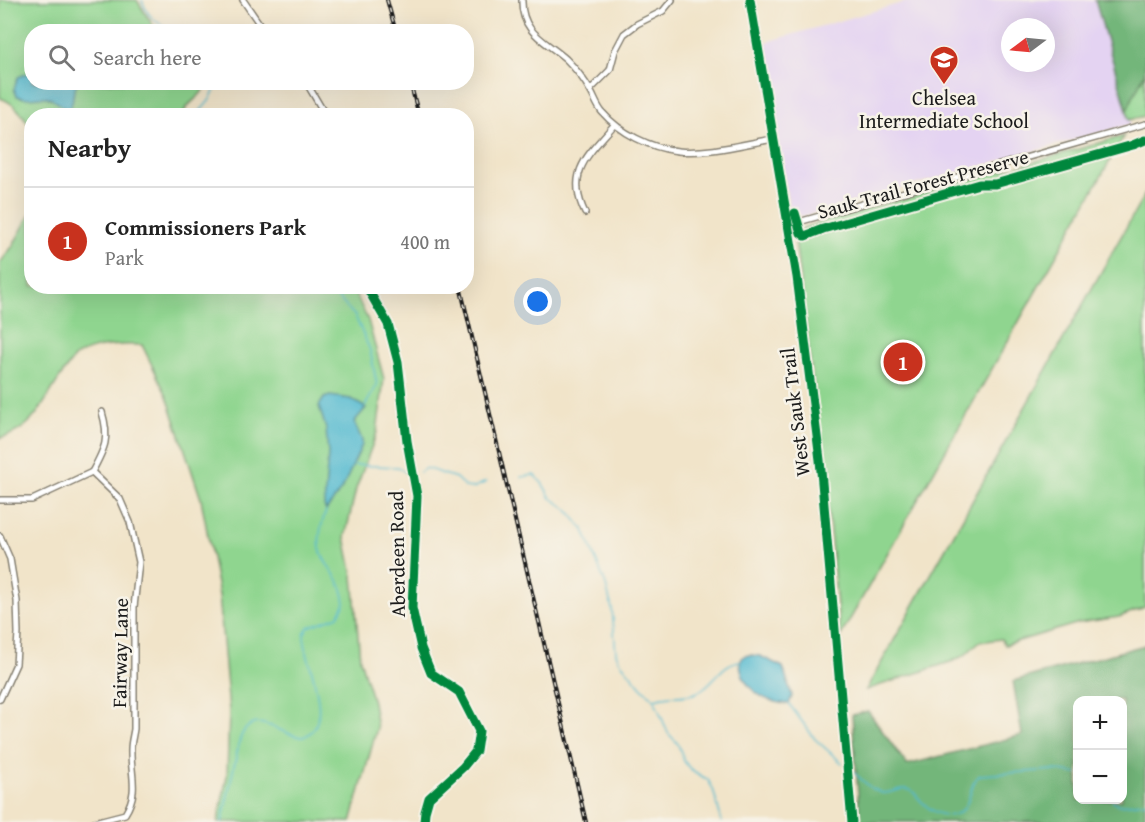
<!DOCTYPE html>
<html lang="en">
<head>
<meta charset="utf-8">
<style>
  :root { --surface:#fff; --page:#f2f2f2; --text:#222; --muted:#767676; --line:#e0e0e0; --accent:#c8321e }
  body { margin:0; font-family:"Gentium Book Plus",serif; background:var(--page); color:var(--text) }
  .controls { position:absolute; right:18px; bottom:18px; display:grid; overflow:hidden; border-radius:12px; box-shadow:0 6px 24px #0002 }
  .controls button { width:54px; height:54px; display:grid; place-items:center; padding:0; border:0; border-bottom:2px solid var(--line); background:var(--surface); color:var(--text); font:30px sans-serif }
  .compass { position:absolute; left:1001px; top:18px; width:54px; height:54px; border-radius:50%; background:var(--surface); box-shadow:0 6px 24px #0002; rotate:254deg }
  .you { position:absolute; left:538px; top:302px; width:21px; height:21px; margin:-15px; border:4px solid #fff; border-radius:50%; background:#1a73e8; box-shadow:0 0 0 9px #1a73e833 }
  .badge { display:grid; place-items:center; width:39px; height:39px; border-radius:50%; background:var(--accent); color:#fff; font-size:20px; font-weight:700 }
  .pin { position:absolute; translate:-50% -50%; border:3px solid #fff; box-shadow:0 2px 6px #0006 }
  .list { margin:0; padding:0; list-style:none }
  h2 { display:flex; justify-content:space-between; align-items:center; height:78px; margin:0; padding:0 24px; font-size:26px }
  h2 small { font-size:20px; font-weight:400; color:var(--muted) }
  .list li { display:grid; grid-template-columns:39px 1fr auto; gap:18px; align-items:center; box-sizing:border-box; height:108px; padding:0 24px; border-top:2px solid var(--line) }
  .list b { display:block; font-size:22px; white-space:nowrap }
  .list p { margin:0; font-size:20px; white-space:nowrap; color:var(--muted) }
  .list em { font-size:20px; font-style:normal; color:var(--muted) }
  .icon { flex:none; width:33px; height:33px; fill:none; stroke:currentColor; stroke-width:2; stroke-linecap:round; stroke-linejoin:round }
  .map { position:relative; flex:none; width:1145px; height:822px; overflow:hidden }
  .search { position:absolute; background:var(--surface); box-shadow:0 6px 24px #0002; left:24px; top:24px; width:450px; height:66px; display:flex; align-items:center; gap:15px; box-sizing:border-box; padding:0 21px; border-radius:24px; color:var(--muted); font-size:22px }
  .panel { position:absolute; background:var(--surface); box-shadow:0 6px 24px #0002; left:24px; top:108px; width:450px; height:186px; border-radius:24px }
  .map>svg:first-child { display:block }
  .built { fill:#e4d3f2; fill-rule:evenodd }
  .green { fill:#8fd58f; stroke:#567856; stroke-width:1.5 }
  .forest { fill:#73b67a; stroke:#48694b; stroke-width:1.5; fill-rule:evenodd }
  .water { fill:#52bad0; stroke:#376b76; stroke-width:1.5 }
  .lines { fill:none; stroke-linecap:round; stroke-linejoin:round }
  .stream { stroke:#52bad0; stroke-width:1.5 }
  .minor-casing { stroke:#868072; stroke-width:8 }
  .minor { stroke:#fff; stroke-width:5 }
  .rail-casing { stroke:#1c1c1c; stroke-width:4 }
  .rail { stroke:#f7f3e8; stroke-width:1.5; stroke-dasharray:4.5; stroke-linecap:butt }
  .cycleway-casing { stroke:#f7f3e8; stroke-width:13 }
  .cycleway { stroke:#00873e; stroke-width:9 }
  .labels { text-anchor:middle; stroke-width:5; stroke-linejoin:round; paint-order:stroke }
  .poi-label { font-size:20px; fill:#1c1c1c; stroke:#f7f3e8 }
  .street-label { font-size:20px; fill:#1c1c1c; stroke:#f7f3e8 }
</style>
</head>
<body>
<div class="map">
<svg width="1145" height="822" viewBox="0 0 1145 822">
  <rect width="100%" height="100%" fill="#f7f3e8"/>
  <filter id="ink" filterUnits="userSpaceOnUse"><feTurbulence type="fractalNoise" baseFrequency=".0167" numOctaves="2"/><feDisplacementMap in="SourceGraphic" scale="12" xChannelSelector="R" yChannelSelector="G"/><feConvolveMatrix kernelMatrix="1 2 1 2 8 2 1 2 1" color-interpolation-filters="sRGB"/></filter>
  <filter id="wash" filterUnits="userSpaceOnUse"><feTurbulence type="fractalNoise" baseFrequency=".008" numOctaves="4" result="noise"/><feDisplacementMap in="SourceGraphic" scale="24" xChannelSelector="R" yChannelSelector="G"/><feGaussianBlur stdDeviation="1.35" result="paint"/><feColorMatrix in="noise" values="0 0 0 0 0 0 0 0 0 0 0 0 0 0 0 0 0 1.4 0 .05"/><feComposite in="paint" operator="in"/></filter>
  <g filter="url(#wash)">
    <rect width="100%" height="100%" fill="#f1e4c9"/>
    <path class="built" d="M 912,0 L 1095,0 L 1131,124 L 803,216 L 792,214 L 788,201 L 760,44 ZM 1010,27 L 1046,27 L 1046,63 L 1010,63 Z"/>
    <g class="green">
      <path d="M 0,0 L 137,0 L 155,29 L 159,31 L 32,32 L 32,82 L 206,83 C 201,101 188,99 183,115 L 32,116 L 31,129 C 24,115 15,103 0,98 Z"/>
      <polygon points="1145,72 1145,116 1129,120 1127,110"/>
      <path d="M 1124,136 L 840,637 L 825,479 L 795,240 C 796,229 805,227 815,224 Z"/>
      <polygon points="1145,194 1145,607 1119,617 1079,623 1005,645 1001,639 979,642 965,655 953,661 866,690"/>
      <path d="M 31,213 L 32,286 L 352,287 L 368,320 L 384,379 L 377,432 L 356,489 L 345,537 L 353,576 L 360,659 L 373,702 L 377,728 L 351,822 L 218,822 L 227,776 L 229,711 L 219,595 L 201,499 L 167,396 L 142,345 C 122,344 96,345 78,355 C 73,357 69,365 66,369 C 44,397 39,428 0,438 L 0,263 L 12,247 Z"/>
    </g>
    <g class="forest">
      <polygon points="1095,0 1145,0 1145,72 1127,110"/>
      <path d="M 1145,645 L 1145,822 L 860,822 L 852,715 L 868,711 L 907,765 L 1022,735 L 1013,681 ZM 1078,700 L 1122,700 L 1122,800 L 1078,800 Z"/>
    </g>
    <g class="water">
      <path d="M 31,72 L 32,82 L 78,83 C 70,91 76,103 68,110 C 60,107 55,98 46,97 C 35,96 28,101 17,96 L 14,89 L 18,77 Z"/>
      <polygon points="330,396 351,399 366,408 354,422 362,440 362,445 343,487 326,511 324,506 328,454 326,429 319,406 324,398"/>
      <path d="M 750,655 L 760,656 L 783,667 L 792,696 L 789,704 C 764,703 741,688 740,661 L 744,656 Z"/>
    </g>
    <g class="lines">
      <g class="stream">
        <path d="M 142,0 C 148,20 161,26 180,32"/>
        <polyline points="196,116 209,101 219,82"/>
        <polyline points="327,286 355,316 370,350 377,385 365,406"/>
        <polyline points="354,465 398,467 408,474"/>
        <polyline points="420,472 426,468 456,478 465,487 473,488 486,482"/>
        <polyline points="521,477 534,475 542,483 551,498 567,509 584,530 606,585 612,609 616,653 619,660 641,687 654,699 668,733 678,744 684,761 690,769 708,780 713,789 722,822"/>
        <path d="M 655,699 C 669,693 684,699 698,692 C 714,684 721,663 740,661"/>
        <polyline points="789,704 815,739 842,763"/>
        <path d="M 852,771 L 871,788 L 882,793 C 892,794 900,786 910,790 C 916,793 918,799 923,803 C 932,812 949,821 961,811 C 973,801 968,784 980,775 L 1054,770 L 1078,774"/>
        <polyline points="1112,800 1119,805 1145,802"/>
        <path d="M 222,822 L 240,739 C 253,705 282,737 303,737 C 338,723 303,658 304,634 L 308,627 L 338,616 L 345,603 C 340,560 305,568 326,511"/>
      </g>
    </g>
  </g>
  <g filter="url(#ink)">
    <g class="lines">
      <g class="minor-casing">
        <g id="minor">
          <polyline points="243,0 265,32"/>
          <path d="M 522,0 C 521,33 546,41 566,59 C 575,68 585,81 591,92 C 595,99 597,106 602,112 C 620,133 650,148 678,151 C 707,154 744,144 773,139"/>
          <polyline points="750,0 797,277 820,460 852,822"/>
          <polyline points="306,82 326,116"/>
          <polyline points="590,90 610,70 615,51 624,34 637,24 663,11 672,0"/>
          <path d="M 585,213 C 565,172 589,154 614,125"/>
          <polyline points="788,225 1145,124"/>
          <polyline points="366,286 388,324 398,362 407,441 417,496 412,608 421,648 431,673 459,692 479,731 476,751 463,767 429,798 425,812 424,822"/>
          <path d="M 92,472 L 120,499 L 130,522 L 139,562 L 134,607 L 134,729 C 133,736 131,742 131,749 C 130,774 140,790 125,814 L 94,822"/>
          <path d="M 92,472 C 105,448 110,439 102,412"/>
          <polyline points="0,500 32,500 92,472"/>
          <polyline points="0,536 10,559 17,601 18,633 16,664 0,699"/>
        </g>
      </g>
      <use href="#minor" class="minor"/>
      <g class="rail-casing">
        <g id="rail">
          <polyline points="387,0 396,32"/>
          <polyline points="410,82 419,116"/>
          <polyline points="460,286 586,822"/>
        </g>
      </g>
      <use href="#rail" class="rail"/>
      <g class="cycleway-casing">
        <g id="cycleway">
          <polyline points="750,0 797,277 820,460 852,822"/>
          <polyline points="795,213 801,233 805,236 823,229 979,184 995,184 1133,145 1145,140"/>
          <polyline points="366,286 388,324 398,362 407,441 417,496 412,608 421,648 431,673 459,692 479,731 476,751 463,767 429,798 425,812 424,822"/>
        </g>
      </g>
      <use href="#cycleway" class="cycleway"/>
    </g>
  </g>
  <defs>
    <g id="school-pin" transform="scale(1.5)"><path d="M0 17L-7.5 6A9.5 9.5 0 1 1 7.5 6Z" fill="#c8321e" stroke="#f7f3e8"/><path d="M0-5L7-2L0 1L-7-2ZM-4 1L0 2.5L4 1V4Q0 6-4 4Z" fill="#fff"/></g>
  </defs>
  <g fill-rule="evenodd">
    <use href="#school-pin" x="944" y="60"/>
  </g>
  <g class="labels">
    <g class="poi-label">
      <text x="944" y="105">Chelsea<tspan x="944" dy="23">Intermediate School</tspan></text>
    </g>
    <g class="street-label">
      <text transform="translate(923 184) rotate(-15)" y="7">Sauk Trail Forest Preserve</text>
      <text transform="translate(795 412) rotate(-97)" y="7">West Sauk Trail</text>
      <text transform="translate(397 554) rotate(-91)" y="7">Aberdeen Road</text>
      <text transform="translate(120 653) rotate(-89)" y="7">Fairway Lane</text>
    </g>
  </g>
</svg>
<div class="controls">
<button>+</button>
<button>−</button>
</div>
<svg class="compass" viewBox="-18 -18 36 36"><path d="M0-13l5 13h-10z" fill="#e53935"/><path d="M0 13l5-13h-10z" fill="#767676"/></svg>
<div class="you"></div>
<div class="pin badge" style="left:903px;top:362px">1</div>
<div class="search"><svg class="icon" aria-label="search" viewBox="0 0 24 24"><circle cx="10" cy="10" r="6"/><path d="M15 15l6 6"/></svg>Search here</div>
<section class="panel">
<h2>Nearby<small></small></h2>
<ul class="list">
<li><span class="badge">1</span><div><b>Commissioners Park</b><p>Park</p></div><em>400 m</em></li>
</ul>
</section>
</div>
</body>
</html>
